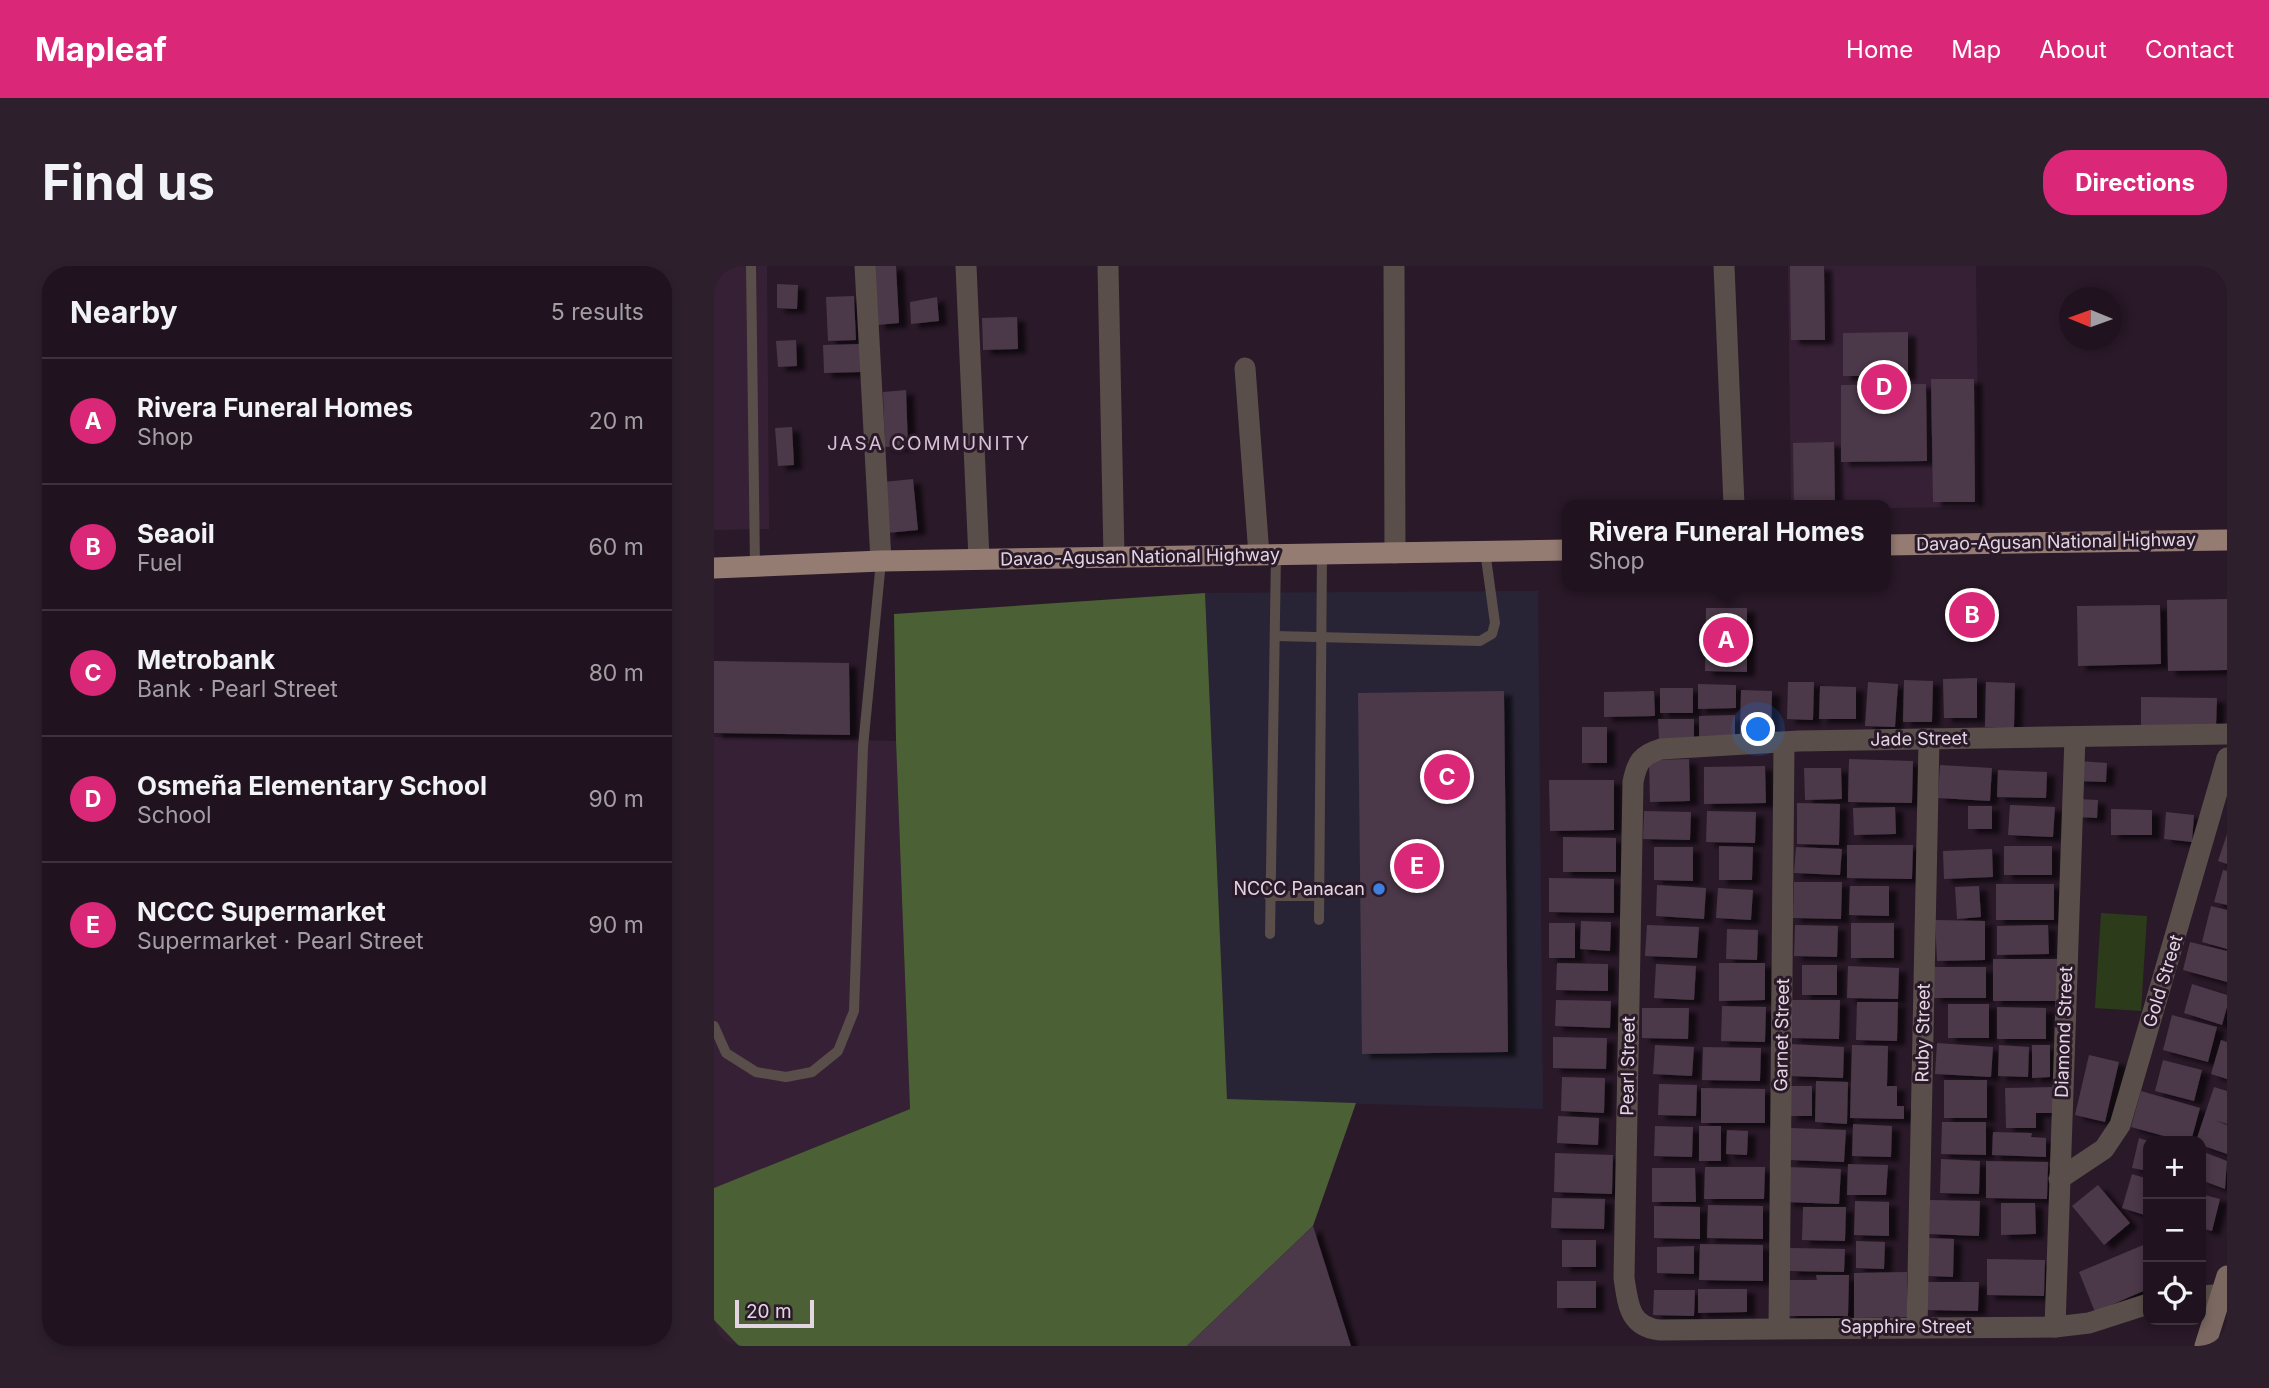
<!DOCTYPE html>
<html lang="en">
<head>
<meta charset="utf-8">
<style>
  :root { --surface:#20131f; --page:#2d202c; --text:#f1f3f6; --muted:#a29ea4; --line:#3d323d; --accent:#db2777 }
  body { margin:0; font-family:Inter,sans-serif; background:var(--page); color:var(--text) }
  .controls { position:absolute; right:21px; bottom:21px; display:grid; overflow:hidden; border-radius:14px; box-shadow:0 4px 10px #0003 }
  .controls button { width:63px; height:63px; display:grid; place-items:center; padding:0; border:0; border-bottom:2px solid var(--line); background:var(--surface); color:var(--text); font:35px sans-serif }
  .compass { position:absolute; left:1345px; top:21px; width:63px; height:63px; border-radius:50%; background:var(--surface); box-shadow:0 4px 10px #0003; rotate:271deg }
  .scale { position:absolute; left:21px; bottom:18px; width:79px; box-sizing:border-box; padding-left:7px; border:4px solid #e3d6e2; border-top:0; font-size:19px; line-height:24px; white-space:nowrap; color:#e3d6e2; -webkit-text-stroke:5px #2a1929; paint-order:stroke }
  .you { position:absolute; left:1045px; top:464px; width:24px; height:24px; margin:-18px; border:5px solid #fff; border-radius:50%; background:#1a73e8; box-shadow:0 0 0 10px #1a73e833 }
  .badge { display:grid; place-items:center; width:46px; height:46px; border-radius:50%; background:var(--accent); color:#fff; font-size:23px; font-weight:700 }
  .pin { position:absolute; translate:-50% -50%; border:4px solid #fff; box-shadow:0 2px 7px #0006 }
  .popup { position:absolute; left:848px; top:234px; width:329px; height:91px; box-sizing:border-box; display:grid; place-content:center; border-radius:14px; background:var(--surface); filter:drop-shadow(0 2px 5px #0005); font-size:23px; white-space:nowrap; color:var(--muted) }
  .popup b { font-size:26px; color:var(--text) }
  .popup::after { content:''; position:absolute; left:50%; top:100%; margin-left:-14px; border:14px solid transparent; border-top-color:var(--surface) }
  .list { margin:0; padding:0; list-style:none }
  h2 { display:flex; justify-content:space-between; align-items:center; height:91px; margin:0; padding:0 28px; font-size:30px }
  h2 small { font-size:23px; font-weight:400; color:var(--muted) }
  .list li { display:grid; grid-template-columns:46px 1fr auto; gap:21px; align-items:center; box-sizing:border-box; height:126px; padding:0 28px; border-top:2px solid var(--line) }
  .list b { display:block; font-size:26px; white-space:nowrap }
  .list p { margin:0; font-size:23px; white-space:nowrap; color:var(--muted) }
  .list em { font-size:23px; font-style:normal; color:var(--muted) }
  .icon { flex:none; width:38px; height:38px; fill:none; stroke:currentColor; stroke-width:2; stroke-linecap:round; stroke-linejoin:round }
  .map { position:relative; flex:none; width:1513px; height:1080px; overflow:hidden; border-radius:28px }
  header { display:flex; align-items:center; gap:42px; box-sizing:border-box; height:98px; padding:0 35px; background:var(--accent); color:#fff }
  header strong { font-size:33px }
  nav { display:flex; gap:38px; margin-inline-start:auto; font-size:24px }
  .intro { display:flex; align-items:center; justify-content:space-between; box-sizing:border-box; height:168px; padding:0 42px }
  h1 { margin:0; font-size:49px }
  .button { padding:18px 32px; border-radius:28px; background:var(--accent); color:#fff; font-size:24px; font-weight:700 }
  main { display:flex; gap:42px; padding:0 42px }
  aside { flex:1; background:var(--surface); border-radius:28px; box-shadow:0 4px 10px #0003 }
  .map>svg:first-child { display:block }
  .commercial { fill:#282435 }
  .built { fill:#362035 }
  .green { fill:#2c3c1a }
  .forest { fill:#4b6035 }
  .building { fill:#4b384a; filter:url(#shadow) }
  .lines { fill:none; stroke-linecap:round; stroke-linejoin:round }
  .lane { stroke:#5a4e4a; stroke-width:10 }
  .street { stroke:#5a4e4a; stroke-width:21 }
  .secondary { stroke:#7b6861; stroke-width:21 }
  .primary { stroke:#957c73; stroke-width:21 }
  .shop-dot { fill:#3f7fe0; stroke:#2a1929; stroke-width:2.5 }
  .labels { text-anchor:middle; stroke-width:6; stroke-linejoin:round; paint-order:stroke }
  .street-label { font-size:18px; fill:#e3d6e2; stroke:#2a1929 }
  .poi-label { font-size:18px; fill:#e3d6e2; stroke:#2a1929; text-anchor:end }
  .neighbourhood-label { font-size:19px; letter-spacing:2px; fill:#d7bfd5; stroke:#2a1929 }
</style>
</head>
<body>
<header>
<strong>Mapleaf</strong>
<nav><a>Home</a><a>Map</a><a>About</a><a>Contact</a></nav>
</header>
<div class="intro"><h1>Find us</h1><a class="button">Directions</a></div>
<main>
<aside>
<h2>Nearby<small>5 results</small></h2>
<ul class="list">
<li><span class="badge">A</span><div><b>Rivera Funeral Homes</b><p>Shop</p></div><em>20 m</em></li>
<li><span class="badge">B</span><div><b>Seaoil</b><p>Fuel</p></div><em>60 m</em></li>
<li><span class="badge">C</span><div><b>Metrobank</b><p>Bank · Pearl Street</p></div><em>80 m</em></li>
<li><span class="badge">D</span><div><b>Osmeña Elementary School</b><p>School</p></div><em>90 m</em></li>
<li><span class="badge">E</span><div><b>NCCC Supermarket</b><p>Supermarket · Pearl Street</p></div><em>90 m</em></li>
</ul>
</aside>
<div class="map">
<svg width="1513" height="1080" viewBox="0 0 1513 1080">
  <defs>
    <filter id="shadow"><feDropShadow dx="8" dy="4.5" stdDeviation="2" flood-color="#0009"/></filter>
  </defs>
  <rect width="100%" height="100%" fill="#2a1929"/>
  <polygon class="commercial" points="824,325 829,843 513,834 491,327"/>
  <g class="built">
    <polygon points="0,0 53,0 55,263 0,264"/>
    <polygon points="1074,0 1262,0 1265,241 1171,242 1171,239 1077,239"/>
    <polygon points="0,471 182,475 196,843 0,922"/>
    <polygon points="0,1054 25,1080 0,1080"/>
  </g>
  <polygon class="green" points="1387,647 1433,650 1427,745 1381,742"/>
  <polygon class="forest" points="491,327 513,833 642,837 599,960 473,1080 25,1080 0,1054 0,922 196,843 182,475 180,348"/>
  <g class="building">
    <polygon points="159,0 182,0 185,57 163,59"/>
    <polygon points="1076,0 1110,0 1111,74 1077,74"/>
    <polygon points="63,18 84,19 83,43 63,42"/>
    <polygon points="140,30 142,74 114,75 112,31"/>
    <polygon points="223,31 225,55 197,58 196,36"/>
    <polygon points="303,51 304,83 269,84 268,52"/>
    <polygon points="1194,66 1194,110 1129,110 1129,67"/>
    <polygon points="82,74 83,100 64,101 62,75"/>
    <polygon points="147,78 148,106 110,107 109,79"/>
    <polygon points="1217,113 1260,113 1261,236 1219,236"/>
    <polygon points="1212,118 1213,195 1127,196 1127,119"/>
    <polygon points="192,124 194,180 171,181 169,126"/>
    <polygon points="78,161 80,199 64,200 61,162"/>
    <polygon points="1120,176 1121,239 1080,239 1079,177"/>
    <polygon points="199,213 204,264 173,267 169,216"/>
    <polygon points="1513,333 1513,404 1454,405 1453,334"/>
    <polygon points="1446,339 1447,398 1364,400 1363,340"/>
    <polygon points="992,342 1033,342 1033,406 991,405"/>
    <polygon points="0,395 135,397 136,469 0,467"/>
    <polygon points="1263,412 1263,452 1230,452 1229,413"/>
    <polygon points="1190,414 1219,415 1218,456 1189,456"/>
    <polygon points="1074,416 1100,416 1099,454 1073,453"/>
    <polygon points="1154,416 1184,418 1181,461 1151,460"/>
    <polygon points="1272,416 1301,417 1300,462 1271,461"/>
    <polygon points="984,418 1022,419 1022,442 984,443"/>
    <polygon points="1106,420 1142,421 1142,453 1105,453"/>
    <rect x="946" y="422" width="33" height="25"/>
    <polygon points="1027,424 1058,425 1057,471 1026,470"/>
    <polygon points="790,425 794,786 648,788 644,427"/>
    <polygon points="940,425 941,450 890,451 890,426"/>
    <polygon points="1427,431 1503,432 1502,461 1427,459"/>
    <polygon points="1021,449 1021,473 985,474 985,450"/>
    <polygon points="944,453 980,453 980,474 945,474"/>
    <rect x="868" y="461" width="25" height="36"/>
    <polygon points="975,493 976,535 936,536 935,494"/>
    <polygon points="1135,493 1199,495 1198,537 1134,536"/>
    <polygon points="1365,495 1393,497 1392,516 1363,515"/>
    <polygon points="1226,499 1278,502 1276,535 1224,532"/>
    <polygon points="1051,500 1052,537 990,538 990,501"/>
    <polygon points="1090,502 1127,502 1128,533 1091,534"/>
    <polygon points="1284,504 1333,506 1332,532 1283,531"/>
    <polygon points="835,514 900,514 900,564 836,565"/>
    <polygon points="1364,533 1384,534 1383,552 1364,551"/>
    <polygon points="1083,537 1126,538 1125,579 1083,578"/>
    <polygon points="1296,539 1341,541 1339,571 1294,569"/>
    <rect x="1254" y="540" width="24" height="23"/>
    <polygon points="1181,541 1182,568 1140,569 1139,542"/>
    <polygon points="1397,543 1438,544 1438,569 1397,569"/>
    <polygon points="930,545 977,546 976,574 929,573"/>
    <polygon points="993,545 1042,546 1041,577 992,576"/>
    <polygon points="1452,546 1480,549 1478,576 1450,573"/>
    <polygon points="1513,568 1513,598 1504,595"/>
    <polygon points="849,571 902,572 902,606 849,606"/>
    <polygon points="1133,579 1199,579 1198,613 1133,612"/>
    <polygon points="1005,580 1039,581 1038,614 1005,614"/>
    <rect x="1290" y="580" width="48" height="29"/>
    <polygon points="940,581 979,581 979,615 940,614"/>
    <polygon points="1082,581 1128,583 1126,609 1080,607"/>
    <polygon points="1278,583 1279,611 1230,613 1229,585"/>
    <polygon points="1509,604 1513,605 1513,639 1500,636"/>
    <polygon points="835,612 900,613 900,647 835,646"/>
    <polygon points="1080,616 1128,616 1127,653 1079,652"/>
    <rect x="1282" y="618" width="58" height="36"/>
    <polygon points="943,619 992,622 990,653 942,650"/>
    <polygon points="1136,620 1175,620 1175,650 1135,649"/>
    <polygon points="1265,620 1267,651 1243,653 1241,621"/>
    <polygon points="1004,622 1039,624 1037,654 1002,652"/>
    <polygon points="1497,640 1513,644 1513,683 1488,676"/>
    <polygon points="1221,654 1271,655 1271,694 1223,695"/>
    <polygon points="867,655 897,656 896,685 866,683"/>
    <rect x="835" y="657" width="26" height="35"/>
    <rect x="1137" y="657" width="43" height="35"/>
    <polygon points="933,659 985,661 983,692 931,690"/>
    <polygon points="1081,659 1124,660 1123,691 1080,690"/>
    <polygon points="1334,659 1335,688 1283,689 1283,660"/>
    <polygon points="1013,663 1044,664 1043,694 1012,693"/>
    <polygon points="1476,676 1513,685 1513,716 1469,704"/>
    <rect x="1279" y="693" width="64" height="42"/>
    <polygon points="843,697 894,698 894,725 842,724"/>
    <polygon points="1005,697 1051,697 1051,734 1005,735"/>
    <polygon points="942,698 982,700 980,734 940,732"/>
    <rect x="1088" y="699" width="35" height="30"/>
    <polygon points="1134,700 1185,702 1184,733 1133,732"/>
    <rect x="1219" y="701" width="53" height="31"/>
    <polygon points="1478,718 1513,729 1513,741 1508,759 1470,747"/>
    <polygon points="842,734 897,735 896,762 841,760"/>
    <polygon points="1078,734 1126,734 1125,773 1078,772"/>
    <polygon points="1143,736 1184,736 1183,775 1142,774"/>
    <rect x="1234" y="738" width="41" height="34"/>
    <polygon points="1008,740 1052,741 1051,776 1007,775"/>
    <polygon points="1283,741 1332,742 1332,773 1283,773"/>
    <polygon points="928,742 975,742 974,773 928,772"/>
    <polygon points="1458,749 1503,761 1494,796 1449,784"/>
    <polygon points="839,771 893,772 892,803 839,802"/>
    <polygon points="1507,774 1513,776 1513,813 1497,808"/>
    <polygon points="1223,777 1279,781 1277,811 1221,808"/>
    <polygon points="1077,778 1130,781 1129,812 1076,810"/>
    <polygon points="941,779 980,781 978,810 939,808"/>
    <polygon points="1138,779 1174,780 1173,820 1183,820 1183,840 1190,840 1190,853 1136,852"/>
    <polygon points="1285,779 1315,781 1314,811 1284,810"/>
    <polygon points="1318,779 1336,779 1336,811 1318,812"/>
    <polygon points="989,781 1047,782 1046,815 988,814"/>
    <polygon points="1375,789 1405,796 1391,856 1361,849"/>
    <polygon points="1449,794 1488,804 1480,835 1441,825"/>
    <polygon points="848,811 891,812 890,847 847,845"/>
    <rect x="1230" y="814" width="43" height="38"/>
    <polygon points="1102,815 1134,816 1133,858 1101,856"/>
    <polygon points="945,818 983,819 982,850 944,849"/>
    <rect x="1076" y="820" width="22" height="30"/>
    <polygon points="1342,821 1342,847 1322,847 1322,862 1292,862 1291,822"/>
    <polygon points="1500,821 1513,825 1513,858 1500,854 1513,859 1513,888 1487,879 1487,875 1482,875"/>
    <polygon points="987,822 1051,823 1051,857 987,857"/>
    <polygon points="1427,825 1486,842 1477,875 1468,875 1417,861"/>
    <polygon points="844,850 885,852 884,879 843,877"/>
    <polygon points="1228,856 1272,856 1272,889 1227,888"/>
    <polygon points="1139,858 1178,860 1177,891 1138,890"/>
    <polygon points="941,860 979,861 978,891 940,890"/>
    <rect x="985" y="860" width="22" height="35"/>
    <polygon points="1077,862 1132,864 1130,896 1076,894"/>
    <polygon points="1013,864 1034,865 1033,889 1012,888"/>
    <polygon points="1279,866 1318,867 1317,871 1332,872 1332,891 1278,889"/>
    <polygon points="1425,872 1434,875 1434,905 1418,902"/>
    <polygon points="1487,885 1513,895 1511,923 1487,914"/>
    <polygon points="841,887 899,889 898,928 840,926"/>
    <polygon points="1227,893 1266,895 1265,928 1226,927"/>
    <polygon points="1272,895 1334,896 1333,933 1272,932"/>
    <polygon points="1134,898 1174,899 1172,929 1133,929"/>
    <polygon points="991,901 1051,901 1050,933 990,933"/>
    <polygon points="1073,901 1127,903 1125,938 1071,936"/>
    <polygon points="938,902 981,902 982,936 938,936"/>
    <polygon points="1418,908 1434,913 1434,950 1408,942"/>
    <polygon points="1384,919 1416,957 1390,979 1358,940"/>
    <polygon points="1487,928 1506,933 1498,965 1487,962"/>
    <polygon points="838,932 891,933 890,963 837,962"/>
    <polygon points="1216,934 1266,935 1265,970 1215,968"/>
    <polygon points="1141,935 1175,936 1175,970 1140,969"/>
    <polygon points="1287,937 1321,937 1322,968 1287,969"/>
    <polygon points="994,939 1049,940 1049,973 993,972"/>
    <polygon points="940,940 986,941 986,973 940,972"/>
    <polygon points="1089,941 1132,941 1131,975 1088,974"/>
    <polygon points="599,960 637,1080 473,1080"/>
    <polygon points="1215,972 1240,973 1239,1011 1214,1010"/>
    <rect x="848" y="974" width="34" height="27"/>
    <polygon points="1142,975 1171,976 1170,1003 1142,1002"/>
    <polygon points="1434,977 1434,1023 1381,1046 1365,1006"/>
    <polygon points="986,978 1049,979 1049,1015 985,1014"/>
    <polygon points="980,980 980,1008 943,1007 943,981"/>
    <polygon points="1076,982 1131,983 1130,1006 1076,1005"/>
    <polygon points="1273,993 1331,994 1330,1030 1273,1029"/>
    <polygon points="1193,1006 1193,1051 1140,1052 1140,1007"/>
    <polygon points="1102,1009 1135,1009 1134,1050 1073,1050 1074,1014 1103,1014"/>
    <rect x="843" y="1015" width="39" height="27"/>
    <polygon points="1214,1016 1265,1016 1264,1045 1213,1044"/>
    <polygon points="984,1023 1033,1023 1033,1046 984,1047"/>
    <polygon points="940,1024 981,1024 980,1050 939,1049"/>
  </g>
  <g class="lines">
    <g class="lane">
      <polyline points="37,0 41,300"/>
      <polyline points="561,370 766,375 778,368 781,357 771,285"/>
      <polyline points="555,630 605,630"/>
      <polyline points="605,654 608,288"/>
      <polyline points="556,668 562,288"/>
      <polyline points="0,760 12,787 42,806 72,811 98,806 124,785 140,745 149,481 167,295"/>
    </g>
    <g class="street">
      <polyline points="151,0 167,295"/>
      <polyline points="252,0 265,293"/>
      <polyline points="394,0 400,291"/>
      <polyline points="680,0 681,287"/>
      <polyline points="1010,0 1020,239"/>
      <polyline points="531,102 545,289"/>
      <polyline points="1345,913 1390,883 1406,859 1513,492"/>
      <polyline points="1487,1030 1513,1028"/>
      <path d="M 1434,1038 L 1375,1057 L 1341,1061 L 946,1064 C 915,1061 914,1038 910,1012 L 919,516 C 923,496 927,489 947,483 L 1085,475 L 1513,468"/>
      <polyline points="1203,1061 1215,473"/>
      <polyline points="1341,1061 1361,471"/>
      <polyline points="1065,1062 1070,476"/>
    </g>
    <polyline class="secondary" points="1491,1080 1513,1010"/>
    <g class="primary">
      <polyline points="1171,279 1513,274"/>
      <polyline points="0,302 167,295 853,284"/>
    </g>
  </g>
  <circle class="shop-dot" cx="665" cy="623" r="7"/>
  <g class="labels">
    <g class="street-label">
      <text transform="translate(1342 276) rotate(-1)" y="6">Davao-Agusan National Highway</text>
      <text transform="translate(426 291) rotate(-1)" y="6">Davao-Agusan National Highway</text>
      <text transform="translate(1205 473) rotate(-1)" y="6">Jade Street</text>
      <text transform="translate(1449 715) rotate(-73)" y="6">Gold Street</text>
      <text transform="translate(1350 766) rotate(-88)" y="6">Diamond Street</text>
      <text transform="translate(1209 767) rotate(-89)" y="6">Ruby Street</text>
      <text transform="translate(1068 769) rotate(-89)" y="6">Garnet Street</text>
      <text transform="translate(914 800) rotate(-89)" y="6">Pearl Street</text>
      <text x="1192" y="1067">Sapphire Street</text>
    </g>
    <g class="poi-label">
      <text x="651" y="629">NCCC Panacan</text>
    </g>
    <g class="neighbourhood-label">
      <text x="215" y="184">JASA COMMUNITY</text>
    </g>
  </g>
</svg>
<div class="controls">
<button>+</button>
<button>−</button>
<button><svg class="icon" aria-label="locate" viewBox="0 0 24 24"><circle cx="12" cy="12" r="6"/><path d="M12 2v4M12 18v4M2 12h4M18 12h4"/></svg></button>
</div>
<svg class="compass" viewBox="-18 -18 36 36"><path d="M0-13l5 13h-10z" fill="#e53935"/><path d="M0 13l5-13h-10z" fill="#a29ea4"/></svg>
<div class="scale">20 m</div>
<div class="you"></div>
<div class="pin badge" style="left:1012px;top:374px">A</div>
<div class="popup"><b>Rivera Funeral Homes</b>Shop</div>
<div class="pin badge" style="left:1258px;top:349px">B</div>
<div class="pin badge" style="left:733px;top:511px">C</div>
<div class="pin badge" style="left:1170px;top:121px">D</div>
<div class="pin badge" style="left:703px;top:600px">E</div>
</div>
</main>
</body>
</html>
